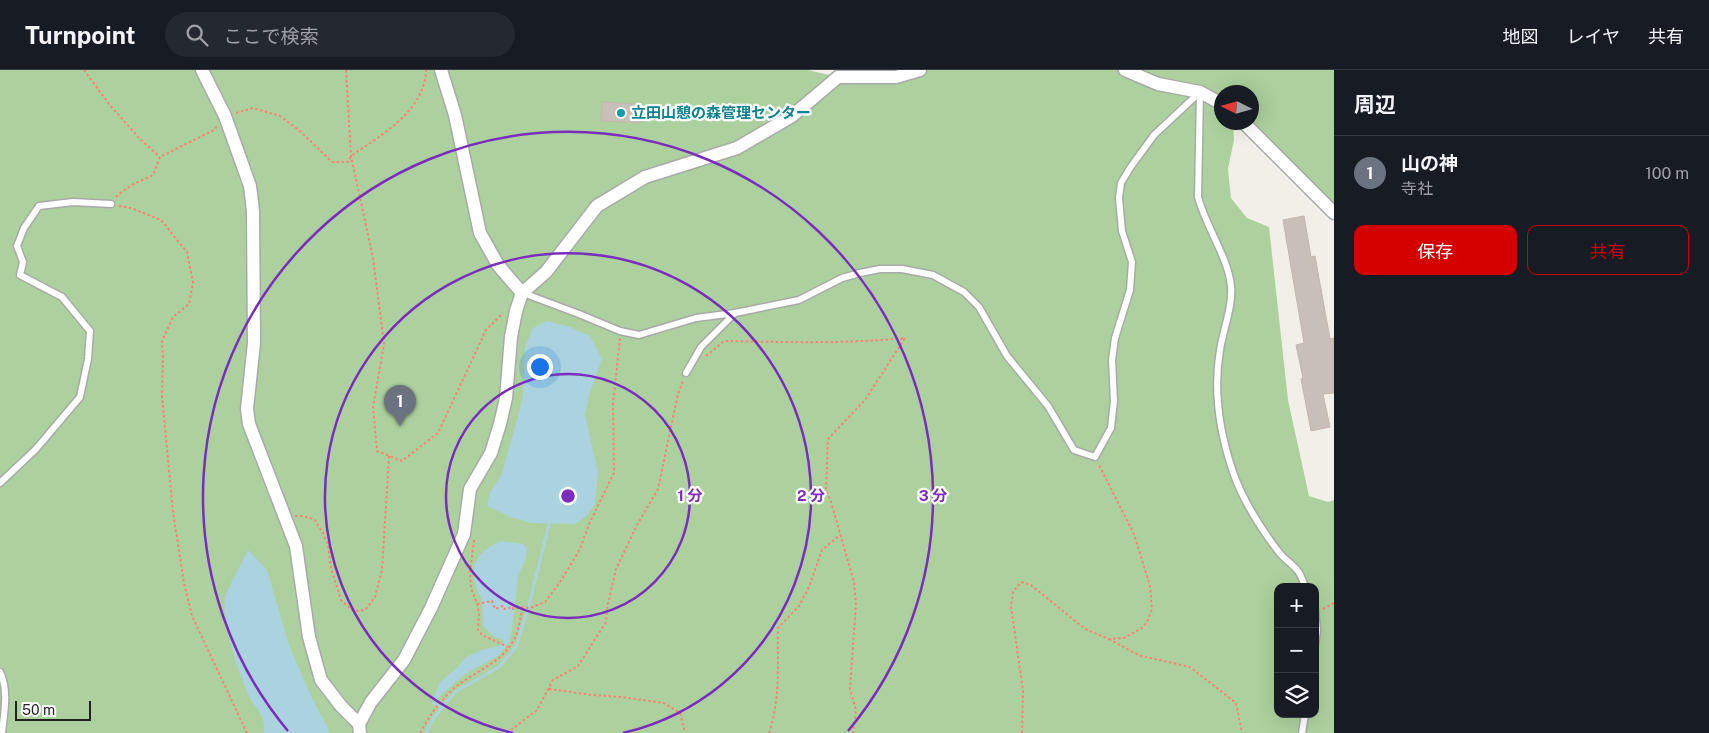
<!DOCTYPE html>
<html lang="ja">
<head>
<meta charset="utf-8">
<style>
  :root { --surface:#171b24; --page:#242831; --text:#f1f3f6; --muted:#9ea1a6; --line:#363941; --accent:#d40000 }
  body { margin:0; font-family:"Public Sans","Noto Sans JP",sans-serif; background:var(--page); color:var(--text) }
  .controls { position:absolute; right:15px; bottom:15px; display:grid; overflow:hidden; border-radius:10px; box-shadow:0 5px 20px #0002 }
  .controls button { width:45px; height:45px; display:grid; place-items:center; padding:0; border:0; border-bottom:1px solid var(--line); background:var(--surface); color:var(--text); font:25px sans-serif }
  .compass { position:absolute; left:1214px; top:15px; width:45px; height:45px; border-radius:50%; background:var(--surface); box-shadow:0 5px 20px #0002; rotate:275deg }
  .scale { position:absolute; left:15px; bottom:12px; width:76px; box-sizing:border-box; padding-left:5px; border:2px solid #222; border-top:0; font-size:14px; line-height:18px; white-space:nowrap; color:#222; -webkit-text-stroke:4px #fff; paint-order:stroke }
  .you { position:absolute; left:539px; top:296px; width:18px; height:18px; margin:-12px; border:4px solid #fff; border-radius:50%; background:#1a73e8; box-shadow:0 0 0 8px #1a73e833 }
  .badge { display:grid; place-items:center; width:32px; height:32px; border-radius:50%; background:var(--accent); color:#fff; font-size:16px; font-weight:700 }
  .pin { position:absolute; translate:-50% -41px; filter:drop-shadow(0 1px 2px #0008) }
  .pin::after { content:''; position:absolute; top:26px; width:18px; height:15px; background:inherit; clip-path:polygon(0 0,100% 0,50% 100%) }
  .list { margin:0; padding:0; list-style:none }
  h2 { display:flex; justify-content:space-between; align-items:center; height:65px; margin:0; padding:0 20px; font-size:21px }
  h2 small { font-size:16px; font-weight:400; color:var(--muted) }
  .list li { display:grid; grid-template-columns:32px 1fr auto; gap:15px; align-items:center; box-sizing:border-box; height:75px; padding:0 20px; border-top:1px solid var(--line) }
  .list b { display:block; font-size:19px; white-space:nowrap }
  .list p { margin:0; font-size:16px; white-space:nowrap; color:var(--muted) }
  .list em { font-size:16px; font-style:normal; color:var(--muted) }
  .actions { display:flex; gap:10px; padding:15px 20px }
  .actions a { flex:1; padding:11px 0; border:1px solid var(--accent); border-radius:10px; text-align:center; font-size:18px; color:var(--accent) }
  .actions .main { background:var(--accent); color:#fff }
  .icon { flex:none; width:28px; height:28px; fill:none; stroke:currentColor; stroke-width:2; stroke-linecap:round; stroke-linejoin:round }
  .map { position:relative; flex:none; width:1334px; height:663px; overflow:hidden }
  header { display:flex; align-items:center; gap:30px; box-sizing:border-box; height:70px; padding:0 25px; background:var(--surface); border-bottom:1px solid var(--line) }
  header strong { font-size:24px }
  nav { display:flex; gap:28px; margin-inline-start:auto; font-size:18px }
  .search { width:350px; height:45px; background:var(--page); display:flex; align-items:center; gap:12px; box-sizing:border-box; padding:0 18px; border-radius:28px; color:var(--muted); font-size:19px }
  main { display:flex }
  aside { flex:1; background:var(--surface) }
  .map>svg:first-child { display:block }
  .forest { fill:#add19e; fill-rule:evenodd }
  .water { fill:#aad3df }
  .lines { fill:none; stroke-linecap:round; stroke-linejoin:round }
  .stream { stroke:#aad3df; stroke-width:3 }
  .building { fill:#c7bfb8; stroke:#c4b6ab }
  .lane-casing { stroke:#a9a9a9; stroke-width:9 }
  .street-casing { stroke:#a9a9a9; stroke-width:15 }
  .path { stroke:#fa8072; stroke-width:2; stroke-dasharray:2.5 2.5; stroke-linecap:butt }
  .lane { stroke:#fff; stroke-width:6 }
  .street { stroke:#fff; stroke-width:12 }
  .ring { fill:none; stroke:#7b2cbf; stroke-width:2.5 }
  .culture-dot { fill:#0f9aa8; stroke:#fff; stroke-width:2 }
  .labels { text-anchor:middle; stroke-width:4.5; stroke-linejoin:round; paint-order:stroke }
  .culture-label { font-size:15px; font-weight:bold; fill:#0d838f; stroke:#fff; text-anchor:start }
  .centre { fill:#7b2cbf; stroke:#fff; stroke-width:2.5 }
  .ring-label { font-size:15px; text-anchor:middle; font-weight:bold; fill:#7b2cbf; stroke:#fff; stroke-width:4.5; stroke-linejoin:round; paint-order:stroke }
</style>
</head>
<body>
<header>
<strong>Turnpoint</strong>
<div class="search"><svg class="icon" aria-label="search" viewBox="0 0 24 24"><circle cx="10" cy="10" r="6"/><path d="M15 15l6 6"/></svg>ここで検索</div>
<nav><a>地図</a><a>レイヤ</a><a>共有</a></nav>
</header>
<main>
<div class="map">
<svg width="1334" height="663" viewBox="0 0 1334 663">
  <rect width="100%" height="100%" fill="#f2efe9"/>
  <path class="forest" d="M 0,0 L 808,0 L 838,7 L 920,0 L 1334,0 L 1334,143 L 1252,52 L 1252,22 L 1222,22 L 1222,52 L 1233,53 L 1234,70 L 1228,99 L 1231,128 L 1247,148 L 1269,157 L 1288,330 L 1309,426 L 1328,432 L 1334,430 L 1334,663 L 0,663 ZM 1278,517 L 1315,517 L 1315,644 L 1278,644 Z"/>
  <g class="water">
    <polygon points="547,251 570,257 590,266 602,289 589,325 585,345 598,402 595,434 586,446 575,454 531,453 511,447 487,436 490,422 502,404 523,328 525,277 533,258"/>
    <path d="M 501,471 L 523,474 L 527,478 L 525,491 L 518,506 L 512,560 L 509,572 L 499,585 L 462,606 L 437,629 L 434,628 L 439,613 L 457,598 L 466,587 L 482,580 L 502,575 L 504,571 L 493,566 L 483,556 C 482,548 483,540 482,532 C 481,527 478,522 476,517 C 469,493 480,480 501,471 Z"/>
    <path d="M 248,480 L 267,500 L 289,575 L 310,624 L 327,656 L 329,663 L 264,663 C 266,642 253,638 247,622 C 238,601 222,550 225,529 C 226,520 243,491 248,480 Z"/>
  </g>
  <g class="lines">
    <g class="stream">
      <polyline points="435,629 434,633 442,638"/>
      <polyline points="426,663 433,649 455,622 499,597 516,577 529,535 549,454"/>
    </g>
  </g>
  <g class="building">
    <polygon points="602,32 640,34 640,53 601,51"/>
    <polygon points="1304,146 1311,187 1315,186 1330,269 1334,268 1334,323 1323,324 1330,357 1311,361 1301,309 1303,308 1296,275 1304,273 1283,150"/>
  </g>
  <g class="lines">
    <g class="lane-casing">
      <g id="lane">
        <path d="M 1200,22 L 1198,127 C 1206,157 1228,187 1231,216 C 1233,236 1223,260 1220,280 C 1213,321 1219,360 1232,399 C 1242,430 1259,456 1278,481 C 1284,489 1291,493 1297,500 C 1301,504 1303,511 1305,517"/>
        <polyline points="523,223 579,244 620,261 639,265 696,248 735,243 701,277 686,303"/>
        <polyline points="735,243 799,230 842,208 860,203 880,199 902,199 933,205 964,222 979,237 1007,286 1048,336 1074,380 1095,387 1111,358 1114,331 1112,290 1115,268 1130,220 1132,192 1122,161 1119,128 1121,113 1130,98 1154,65 1199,23"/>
        <polyline points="0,413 36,379 80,327 88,289 90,261 62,227 20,205 23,192 17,176 24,158 39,136 73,132 111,134"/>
        <polyline points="1315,540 1317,560 1315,575"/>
        <path d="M 0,602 C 9,620 4,643 2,663"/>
        <polyline points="1302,663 1305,644"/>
      </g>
    </g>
    <g class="street-casing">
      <g id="street">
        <polyline points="202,0 225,46 250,116 253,141 254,273 247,339 249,354 296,476 309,567 321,610 341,636 359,654"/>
        <polyline points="441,0 455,45 480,163 498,195 522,223"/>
        <polyline points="1125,0 1158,14 1200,22 1222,34"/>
        <polyline points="1243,52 1334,143"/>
        <polyline points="360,663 359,654 371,632 404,590 431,538 464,464 470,419 491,383 500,354 506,328 511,267 516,241 522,223 546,202 597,136 645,107 737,78 792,46 838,7 896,7 920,0"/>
      </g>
    </g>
    <g class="path">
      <polyline points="84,0 109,34 140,69 160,87"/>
      <polyline points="346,0 351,86 373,188 384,274 373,337 377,381 402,391 438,363 486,260 503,243"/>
      <path d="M 236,43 L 253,38 L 280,46 L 300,61 L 332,92 L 348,92 L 351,86 C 381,65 425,41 426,0"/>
      <path d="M 116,127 C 126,117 140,111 153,105 L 160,87 L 214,60 L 217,56"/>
      <polyline points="119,136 131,138 161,150 187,182 193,213 189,234 173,247 162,271 163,288 162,326 173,442 184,513 192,546 247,663"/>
      <path d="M 706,286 L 724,271 C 785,272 845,274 905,268 L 865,330 L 828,369 L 826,420 L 831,432 L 854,512 L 856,534 L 850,619 L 856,640 L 853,663"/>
      <polyline points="295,446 302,446 314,449 323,463 328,475 331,498 341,530 353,541 365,540 375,527 382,500 389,386"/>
      <polyline points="474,470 470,503 471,518 477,534 479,543 478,560 482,565 508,577"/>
      <polyline points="477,534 492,531 495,539 503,536 504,539 513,537 513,539 523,537 530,538 545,532 560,512 580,479 589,454 614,403 613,334 620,268"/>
      <polyline points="1323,539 1334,533"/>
      <polyline points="1109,569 1138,585 1190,597 1236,633 1242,663"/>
      <polyline points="549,619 593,625 621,627 664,633 680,643 685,663"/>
      <path d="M 420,663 C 429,647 438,633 452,620 C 472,602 500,595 514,570 C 519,561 520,547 523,537"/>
      <polyline points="507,663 537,640 553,610 578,596 606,552 607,538 616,499 637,455 658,419 678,324 683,311"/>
      <path d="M 769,663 C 781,626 777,596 778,558 L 799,536 L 809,517 L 822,480 L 840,465"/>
      <polyline points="1022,663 1023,621 1011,536 1013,522 1021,512 1031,515 1085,559 1109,569 1124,568 1142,558 1147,552 1152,539 1150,516 1134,464 1098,393"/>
    </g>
    <use href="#lane" class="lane"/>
    <use href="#street" class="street"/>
  </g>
  <g class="ring">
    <circle cx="568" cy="426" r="122"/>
    <path d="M513 663A243 243 0 1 1 623 663"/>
    <path d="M288 661A365 365 0 1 1 848 661"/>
  </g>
  <circle class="culture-dot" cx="621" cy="43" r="5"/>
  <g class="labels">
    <g class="culture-label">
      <text x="631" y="48">立田山憩の森管理センター</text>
    </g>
  </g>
  <circle cx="568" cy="426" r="8" class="centre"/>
  <g class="ring-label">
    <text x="690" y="431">1 分</text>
    <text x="811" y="431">2 分</text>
    <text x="933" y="431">3 分</text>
  </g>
</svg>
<div class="controls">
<button>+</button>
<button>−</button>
<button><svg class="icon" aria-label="layers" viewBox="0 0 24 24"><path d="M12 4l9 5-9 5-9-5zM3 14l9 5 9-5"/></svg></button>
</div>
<svg class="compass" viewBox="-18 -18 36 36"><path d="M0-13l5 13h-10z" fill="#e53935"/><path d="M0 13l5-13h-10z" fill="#9ea1a6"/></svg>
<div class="scale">50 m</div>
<div class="you"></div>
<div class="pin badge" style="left:400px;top:356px;background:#6b7280">1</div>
</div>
<aside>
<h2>周辺<small></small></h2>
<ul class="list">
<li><span class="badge" style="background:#6b7280">1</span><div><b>山の神</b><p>寺社</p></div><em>100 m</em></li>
</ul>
<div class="actions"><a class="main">保存</a><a>共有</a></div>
</aside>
</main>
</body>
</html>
